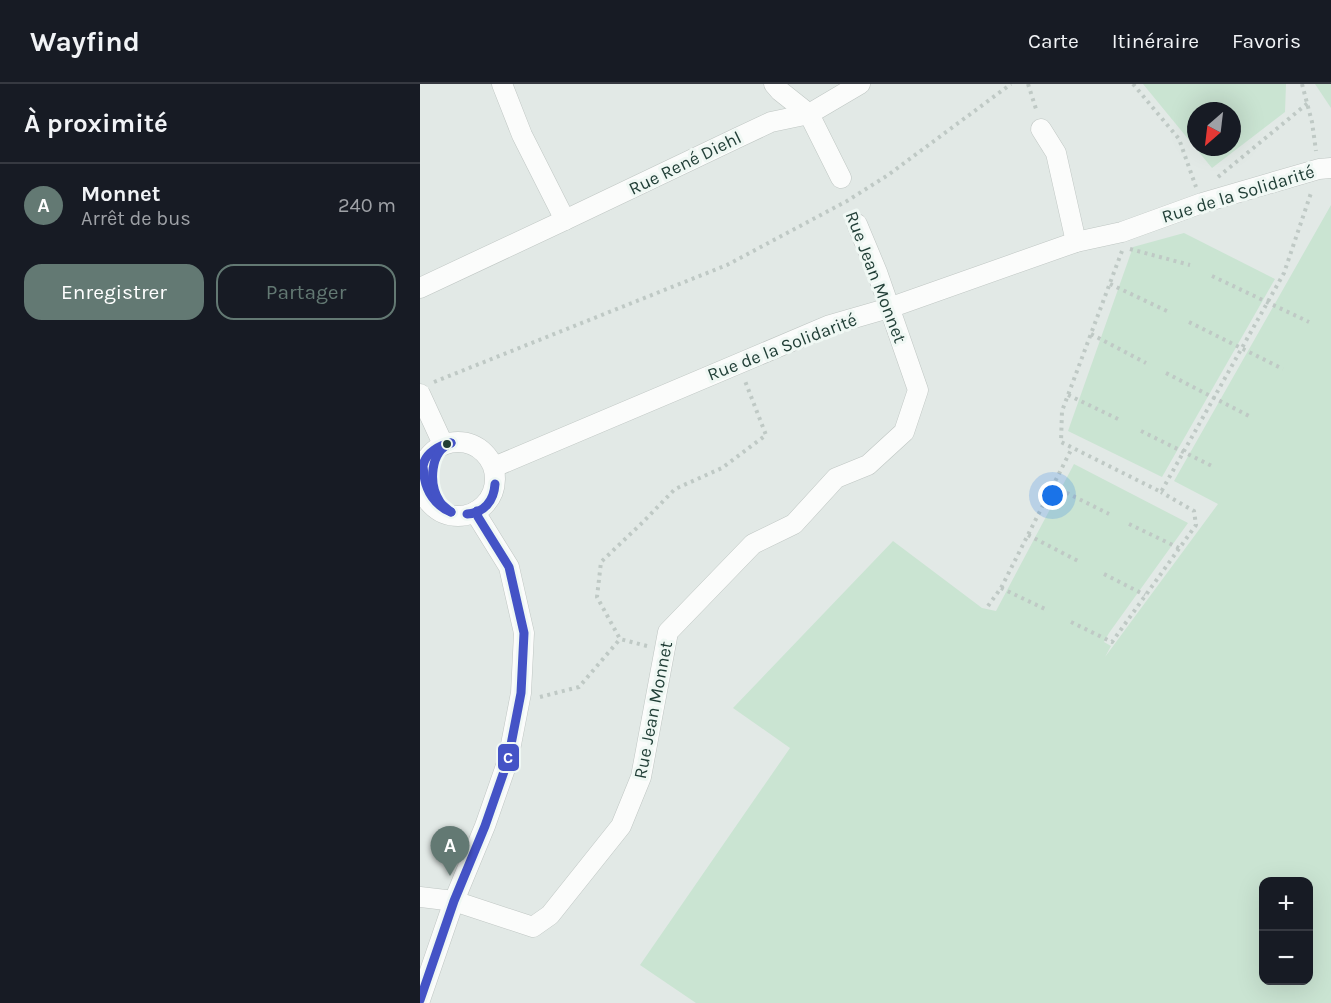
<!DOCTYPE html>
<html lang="fr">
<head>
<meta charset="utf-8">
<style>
  :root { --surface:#171b24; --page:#20242c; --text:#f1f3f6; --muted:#9ea1a6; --line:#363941; --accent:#637973 }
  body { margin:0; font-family:Karla,sans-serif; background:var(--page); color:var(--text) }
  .controls { position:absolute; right:18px; bottom:18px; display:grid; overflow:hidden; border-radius:12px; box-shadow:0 6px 24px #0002 }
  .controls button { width:54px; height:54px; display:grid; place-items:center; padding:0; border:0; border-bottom:2px solid var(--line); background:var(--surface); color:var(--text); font:30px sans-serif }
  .compass { position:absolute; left:767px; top:18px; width:54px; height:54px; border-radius:50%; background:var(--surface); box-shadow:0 6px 24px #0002; rotate:208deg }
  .you { position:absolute; left:633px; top:412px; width:21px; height:21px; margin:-15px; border:4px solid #fff; border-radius:50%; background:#1a73e8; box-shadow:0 0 0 9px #1a73e833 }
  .badge { display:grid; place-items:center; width:39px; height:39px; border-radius:50%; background:var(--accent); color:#fff; font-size:20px; font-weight:700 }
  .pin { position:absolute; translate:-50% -50px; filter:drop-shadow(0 2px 3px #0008) }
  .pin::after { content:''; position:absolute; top:32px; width:21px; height:18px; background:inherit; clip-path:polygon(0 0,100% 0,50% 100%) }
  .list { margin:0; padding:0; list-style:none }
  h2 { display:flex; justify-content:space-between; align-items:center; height:78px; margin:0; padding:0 24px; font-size:26px }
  h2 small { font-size:20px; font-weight:400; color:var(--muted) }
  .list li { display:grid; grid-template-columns:39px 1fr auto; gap:18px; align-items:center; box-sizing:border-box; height:84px; padding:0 24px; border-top:2px solid var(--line) }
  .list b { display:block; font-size:22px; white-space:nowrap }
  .list p { margin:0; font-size:20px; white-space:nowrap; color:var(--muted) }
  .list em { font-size:20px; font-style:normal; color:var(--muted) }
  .actions { display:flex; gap:12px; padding:18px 24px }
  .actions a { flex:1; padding:14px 0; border:2px solid var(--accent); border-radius:18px; text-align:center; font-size:21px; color:var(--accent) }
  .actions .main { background:var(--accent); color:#fff }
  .map { position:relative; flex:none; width:911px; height:919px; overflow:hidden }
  header { display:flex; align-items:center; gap:36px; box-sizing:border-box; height:84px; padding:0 30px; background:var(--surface); border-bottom:2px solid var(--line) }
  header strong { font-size:28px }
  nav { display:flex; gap:33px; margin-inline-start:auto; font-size:21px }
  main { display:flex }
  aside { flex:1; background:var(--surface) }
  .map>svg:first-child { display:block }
  .green { fill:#cae4d2; fill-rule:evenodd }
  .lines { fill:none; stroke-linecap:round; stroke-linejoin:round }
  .minor-casing { stroke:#bfc6c3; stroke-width:21 }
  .path { stroke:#bfc9c5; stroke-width:4; stroke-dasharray:3 4.5; stroke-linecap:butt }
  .minor { stroke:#fbfcfb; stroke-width:20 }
  .bus-1-casing { stroke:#f0f8f4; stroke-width:14 }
  .bus-1 { stroke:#4453c6; stroke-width:9 }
  .bus-dot { fill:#1f3d35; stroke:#f0f8f4; stroke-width:2 }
  .labels { text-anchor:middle; stroke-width:6; stroke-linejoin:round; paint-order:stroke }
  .street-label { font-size:18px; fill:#1f3d35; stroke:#f0f8f4 }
  .line-badge { stroke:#f0f8f4; stroke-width:2 }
  .badge-label { font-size:16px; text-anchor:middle; font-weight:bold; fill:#fff }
</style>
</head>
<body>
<header>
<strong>Wayfind</strong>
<nav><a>Carte</a><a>Itinéraire</a><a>Favoris</a></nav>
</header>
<main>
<aside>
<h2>À proximité<small></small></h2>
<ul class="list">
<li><span class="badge">A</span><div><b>Monnet</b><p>Arrêt de bus</p></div><em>240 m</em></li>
</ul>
<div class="actions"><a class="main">Enregistrer</a><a>Partager</a></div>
</aside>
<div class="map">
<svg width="911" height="919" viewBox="0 0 911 919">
  <rect width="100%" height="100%" fill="#e2e9e6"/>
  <g class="green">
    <path d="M 723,0 L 866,0 L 865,28 L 792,84 ZM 776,27 L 812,27 L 812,63 L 776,63 Z"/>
    <polygon points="895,0 911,0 911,24"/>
    <path d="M 911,121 L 911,919 L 276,919 L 220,881 L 370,664 L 313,624 L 473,457 L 562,524 L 576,527 L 654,380 L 768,439 L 689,549 L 684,558 L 691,562 L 685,573 L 798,420 L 754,397 ZM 844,798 L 888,798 L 888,896 L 844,896 Z"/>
    <polygon points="764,149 855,195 742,393 648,347 713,163"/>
  </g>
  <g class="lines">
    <g class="minor-casing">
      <g id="minor">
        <polyline points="82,0 102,51 145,136"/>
        <polyline points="354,0 360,7 389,30 421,94"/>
        <polyline points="621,45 636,69 656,158"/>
        <polyline points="0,204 145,136 317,54 351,38 389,30 440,0"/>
        <polyline points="0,310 23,360"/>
        <circle cx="38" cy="395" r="37"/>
        <polyline points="74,383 410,241 469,224 656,158 702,148 782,119 899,85 911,84"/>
        <polyline points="0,813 34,817 113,843 130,831 201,742 221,693 248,548 333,460 374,440 416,394 448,381 484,348 498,306 457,188 437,140"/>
        <polyline points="0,916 34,817 65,742 88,676 101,609 104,549 89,483 58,433 57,427"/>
      </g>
    </g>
    <g class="path">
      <polyline points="608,0 617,28"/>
      <polyline points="713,0 759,55 776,103"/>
      <polyline points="882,0 892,38 896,67"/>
      <polyline points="798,93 888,19"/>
      <polyline points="710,165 770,181"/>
      <polyline points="702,167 642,327 641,358 741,408 864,189 892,106"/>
      <polyline points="792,192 889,238"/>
      <polyline points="690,200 751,229"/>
      <polyline points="769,238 863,285"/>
      <polyline points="671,250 726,279"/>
      <polyline points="746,289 829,332"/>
      <polyline points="14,298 307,181 427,117 468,91 591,0"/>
      <polyline points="648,311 700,336"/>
      <polyline points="721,347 794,383"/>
      <polyline points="633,402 689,430"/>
      <polyline points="709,440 759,464"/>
      <polyline points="608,451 660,478"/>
      <polyline points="684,490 725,511"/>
      <polyline points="581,504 625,525"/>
      <polyline points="568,522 581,504 652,364"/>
      <polyline points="651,538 692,558 776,441 774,427 741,408"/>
      <polyline points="227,562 200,555 177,513 181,478 223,438 255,405 302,384 346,351 325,297"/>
      <polyline points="120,613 159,603 200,555"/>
    </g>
    <use href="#minor" class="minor"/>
    <g class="bus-1-casing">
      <g id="bus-1">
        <path d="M 31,428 C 15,422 6,407 4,391 C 4,388 3,385 3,382 C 5,369 20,361 31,359"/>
        <path d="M 31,428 C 27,425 22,421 20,418 C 8,400 10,367 31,359"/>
        <path d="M 47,430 C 64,429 74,417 75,400"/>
        <polyline points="0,916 34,817 65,742 88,676 101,609 104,549 89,483 58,433 57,427"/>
      </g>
    </g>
    <use href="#bus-1" class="bus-1"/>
  </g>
  <circle class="bus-dot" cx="27" cy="360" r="5"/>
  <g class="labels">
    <g class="street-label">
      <text transform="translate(265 79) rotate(-26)" y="6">Rue René Diehl</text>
      <text transform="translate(818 110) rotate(-17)" y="6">Rue de la Solidarité</text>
      <text transform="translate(456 193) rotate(69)" y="6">Rue Jean Monnet</text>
      <text transform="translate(362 263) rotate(-21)" y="6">Rue de la Solidarité</text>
      <text transform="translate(233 626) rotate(-79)" y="6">Rue Jean Monnet</text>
    </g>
  </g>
  <rect class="line-badge" x="77" y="659" width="23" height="29" rx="6" fill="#4453c6"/>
  <g class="badge-label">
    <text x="88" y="679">C</text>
  </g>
</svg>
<div class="controls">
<button>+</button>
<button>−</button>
</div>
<svg class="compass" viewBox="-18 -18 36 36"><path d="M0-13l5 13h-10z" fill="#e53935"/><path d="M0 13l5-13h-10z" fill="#9ea1a6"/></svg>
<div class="you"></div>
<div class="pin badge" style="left:30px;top:792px">A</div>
</div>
</main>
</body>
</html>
